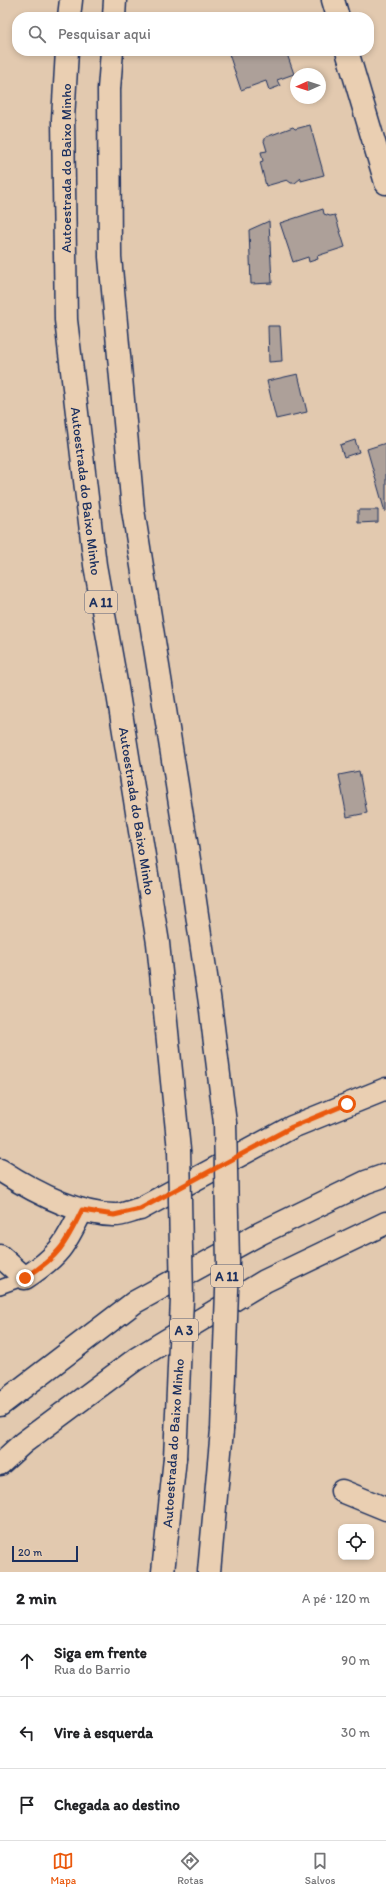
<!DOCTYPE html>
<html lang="pt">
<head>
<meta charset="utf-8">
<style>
  :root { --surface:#fff; --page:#f6f6f6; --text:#202124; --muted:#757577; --line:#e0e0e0; --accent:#ea580c }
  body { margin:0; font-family:Itim,sans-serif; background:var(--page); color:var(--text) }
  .controls { position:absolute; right:12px; bottom:12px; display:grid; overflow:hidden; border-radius:8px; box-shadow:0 2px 6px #0003 }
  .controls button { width:36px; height:36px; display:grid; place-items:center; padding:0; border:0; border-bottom:1px solid var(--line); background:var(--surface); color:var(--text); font:20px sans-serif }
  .compass { position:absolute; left:290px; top:68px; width:36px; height:36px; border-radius:50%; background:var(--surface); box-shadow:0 2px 6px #0003; rotate:267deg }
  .scale { position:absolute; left:12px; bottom:10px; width:66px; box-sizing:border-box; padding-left:4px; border:2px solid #1b2f5e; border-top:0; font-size:11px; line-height:14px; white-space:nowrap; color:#1b2f5e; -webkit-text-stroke:3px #eacfb2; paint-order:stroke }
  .stop { position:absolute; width:12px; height:12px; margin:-9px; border:3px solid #ea580c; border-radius:50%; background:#fff }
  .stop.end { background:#ea580c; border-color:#fff; box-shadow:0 1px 4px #0008 }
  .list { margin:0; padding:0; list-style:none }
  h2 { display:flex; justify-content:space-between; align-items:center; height:52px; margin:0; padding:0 16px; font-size:17px }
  h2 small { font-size:13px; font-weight:400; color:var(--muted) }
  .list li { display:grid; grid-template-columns:26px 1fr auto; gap:12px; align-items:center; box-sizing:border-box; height:72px; padding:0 16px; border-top:1px solid var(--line) }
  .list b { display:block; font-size:15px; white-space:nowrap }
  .list p { margin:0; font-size:13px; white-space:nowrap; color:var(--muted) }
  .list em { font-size:13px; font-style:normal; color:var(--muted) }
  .icon { flex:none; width:22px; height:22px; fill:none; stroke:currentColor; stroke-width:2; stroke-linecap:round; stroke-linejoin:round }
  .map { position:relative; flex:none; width:386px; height:1572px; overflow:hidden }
  .search { position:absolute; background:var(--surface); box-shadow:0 2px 6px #0003; left:12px; right:12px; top:12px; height:44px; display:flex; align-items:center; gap:10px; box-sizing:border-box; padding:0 14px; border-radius:16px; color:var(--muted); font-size:15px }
  .sheet { height:268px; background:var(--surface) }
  nav { display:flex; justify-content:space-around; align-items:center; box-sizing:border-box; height:56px; border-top:1px solid var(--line); background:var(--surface); font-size:11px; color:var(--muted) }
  nav a { display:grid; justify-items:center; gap:2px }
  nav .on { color:var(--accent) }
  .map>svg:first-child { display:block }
  .building { fill:#ada099; stroke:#1b2f5e }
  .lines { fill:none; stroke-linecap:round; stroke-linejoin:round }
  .lane-casing { stroke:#1b2f5e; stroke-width:16 }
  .street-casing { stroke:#1b2f5e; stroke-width:25 }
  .primary-casing { stroke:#1b2f5e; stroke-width:25 }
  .highway-casing { stroke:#1b2f5e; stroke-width:25 }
  .lane { stroke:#eacfb2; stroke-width:13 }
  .street { stroke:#eacfb2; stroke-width:22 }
  .primary { stroke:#eacfb2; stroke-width:22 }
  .highway { stroke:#eacfb2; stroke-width:22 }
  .highway-bridge-casing { stroke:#1b2f5e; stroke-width:25; stroke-linecap:butt }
  .highway-bridge { stroke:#eacfb2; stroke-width:22 }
  .route { stroke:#ea580c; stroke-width:5 }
  .labels { text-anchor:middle; stroke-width:3; stroke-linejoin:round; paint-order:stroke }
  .shield { fill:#eacfb2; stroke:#595f77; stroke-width:1 }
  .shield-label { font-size:13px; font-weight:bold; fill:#1b2f5e }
  .street-label { font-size:14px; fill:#1b2f5e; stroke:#eacfb2 }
</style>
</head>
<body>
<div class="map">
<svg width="386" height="1572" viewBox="0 0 386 1572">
  <rect width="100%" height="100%" fill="#e2c9af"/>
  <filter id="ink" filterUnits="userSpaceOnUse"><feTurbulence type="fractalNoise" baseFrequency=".025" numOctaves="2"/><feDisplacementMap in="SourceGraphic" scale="8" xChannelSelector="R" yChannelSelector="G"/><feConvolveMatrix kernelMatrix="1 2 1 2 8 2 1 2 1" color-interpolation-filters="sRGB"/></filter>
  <g filter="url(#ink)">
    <g class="building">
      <polygon points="228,51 286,51 294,74 277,80 280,86 269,90 266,81 241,90"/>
      <polygon points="310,125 324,175 301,181 301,178 295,183 291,183 287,180 266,186 260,162 263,161 261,152 267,151 264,141 266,137 293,127 295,129"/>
      <polygon points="323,209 324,214 330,216 335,215 345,247 317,256 318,259 309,262 308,257 293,262 280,223"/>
      <polygon points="269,221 272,283 251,284 249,230"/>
      <polygon points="268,326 280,326 282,361 269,362"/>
      <polygon points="298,374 307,412 276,419 267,381"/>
      <polygon points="355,440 359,452 344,457 340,445"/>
      <polygon points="386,443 386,511 385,512 367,449"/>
      <polygon points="358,510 378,510 378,522 358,523"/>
      <polygon points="359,771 367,813 347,817 339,775"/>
    </g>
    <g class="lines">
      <g class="lane-casing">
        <polyline id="lane" points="0,1287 25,1278"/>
      </g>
      <g class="street-casing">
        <g id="street">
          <path d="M 0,1170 C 31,1190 75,1214 113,1215 C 121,1216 131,1211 140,1209 L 292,1127 L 386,1089"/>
          <path d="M 0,1256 L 25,1278 C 59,1256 65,1245 82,1210"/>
          <polyline points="342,1491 386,1509"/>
        </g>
      </g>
      <g class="primary-casing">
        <g id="primary">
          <polyline points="333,0 338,17"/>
          <polyline points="347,51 386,183"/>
        </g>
      </g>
      <g class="highway-casing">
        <g id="highway">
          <polyline points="69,17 71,0"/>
          <polyline points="114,17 115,0"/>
          <polyline points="67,51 63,119 66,320 95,565 117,688 158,943 179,1150"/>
          <polyline points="112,51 109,89 110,257 133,510 189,860 210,1003 225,1123"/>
          <polyline points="0,1405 135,1302 261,1233 366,1182 386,1175"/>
          <polyline points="0,1464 23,1443 136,1359 265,1281 386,1223"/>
          <polyline points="163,1572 175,1458"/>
          <polyline points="209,1572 222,1430"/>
        </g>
      </g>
      <use href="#lane" class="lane"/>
      <use href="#street" class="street"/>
      <use href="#primary" class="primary"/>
      <use href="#highway" class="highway"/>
      <g class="highway-bridge-casing">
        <g id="highway-bridge">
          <polyline points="222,1430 228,1263 225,1123"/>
          <polyline points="175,1458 182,1299 179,1150"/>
        </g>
      </g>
      <use href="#highway-bridge" class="highway-bridge"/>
    </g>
  </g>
  <g class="lines" filter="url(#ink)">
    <path class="route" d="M 25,1278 C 59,1256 65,1245 82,1210 L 114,1215 L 140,1209 L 292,1127 L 347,1104"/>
  </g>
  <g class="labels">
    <g class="shield">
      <rect x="85" y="591" width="32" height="22" rx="3"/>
      <rect x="211" y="1265" width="32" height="22" rx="3"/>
      <rect x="170" y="1319" width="28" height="22" rx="3"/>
    </g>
    <g class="shield-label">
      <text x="101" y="607">A 11</text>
      <text x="227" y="1281">A 11</text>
      <text x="184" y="1335">A 3</text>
    </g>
    <g class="street-label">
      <text transform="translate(66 168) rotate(-90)" y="5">Autoestrada do Baixo Minho</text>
      <text transform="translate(86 491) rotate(83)" y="5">Autoestrada do Baixo Minho</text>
      <text transform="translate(137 811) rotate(81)" y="5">Autoestrada do Baixo Minho</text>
      <text transform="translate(173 1443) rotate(-86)" y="5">Autoestrada do Baixo Minho</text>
    </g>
  </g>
</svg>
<div class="controls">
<button><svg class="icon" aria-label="locate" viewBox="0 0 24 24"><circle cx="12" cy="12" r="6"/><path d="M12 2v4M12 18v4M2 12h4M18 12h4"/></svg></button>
</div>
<svg class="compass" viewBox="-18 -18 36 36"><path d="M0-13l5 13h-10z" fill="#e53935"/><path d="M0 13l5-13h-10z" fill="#757577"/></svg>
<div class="scale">20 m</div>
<div class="stop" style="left:347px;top:1104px"></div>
<div class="stop end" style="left:25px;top:1278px"></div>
<div class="search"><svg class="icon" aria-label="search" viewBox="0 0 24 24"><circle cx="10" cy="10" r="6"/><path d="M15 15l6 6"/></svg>Pesquisar aqui</div>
</div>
<section class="sheet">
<h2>2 min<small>A pé · 120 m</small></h2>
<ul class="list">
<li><svg class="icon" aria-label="ahead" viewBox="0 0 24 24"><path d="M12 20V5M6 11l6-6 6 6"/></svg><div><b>Siga em frente</b><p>Rua do Barrio</p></div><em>90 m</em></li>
<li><svg class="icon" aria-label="left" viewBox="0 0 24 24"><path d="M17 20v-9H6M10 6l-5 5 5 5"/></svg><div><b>Vire à esquerda</b></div><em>30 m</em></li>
<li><svg class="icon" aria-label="arrive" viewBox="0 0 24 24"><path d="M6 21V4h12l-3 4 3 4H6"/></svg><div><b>Chegada ao destino</b></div></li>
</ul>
</section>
<nav>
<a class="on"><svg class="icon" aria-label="map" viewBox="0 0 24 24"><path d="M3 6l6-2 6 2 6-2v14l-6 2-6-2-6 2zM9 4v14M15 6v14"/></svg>Mapa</a>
<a><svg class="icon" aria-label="directions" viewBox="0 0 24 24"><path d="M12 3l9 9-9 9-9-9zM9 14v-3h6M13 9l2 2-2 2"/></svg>Rotas</a>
<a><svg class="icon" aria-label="saved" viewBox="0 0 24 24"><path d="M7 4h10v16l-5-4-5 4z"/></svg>Salvos</a>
</nav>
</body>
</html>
